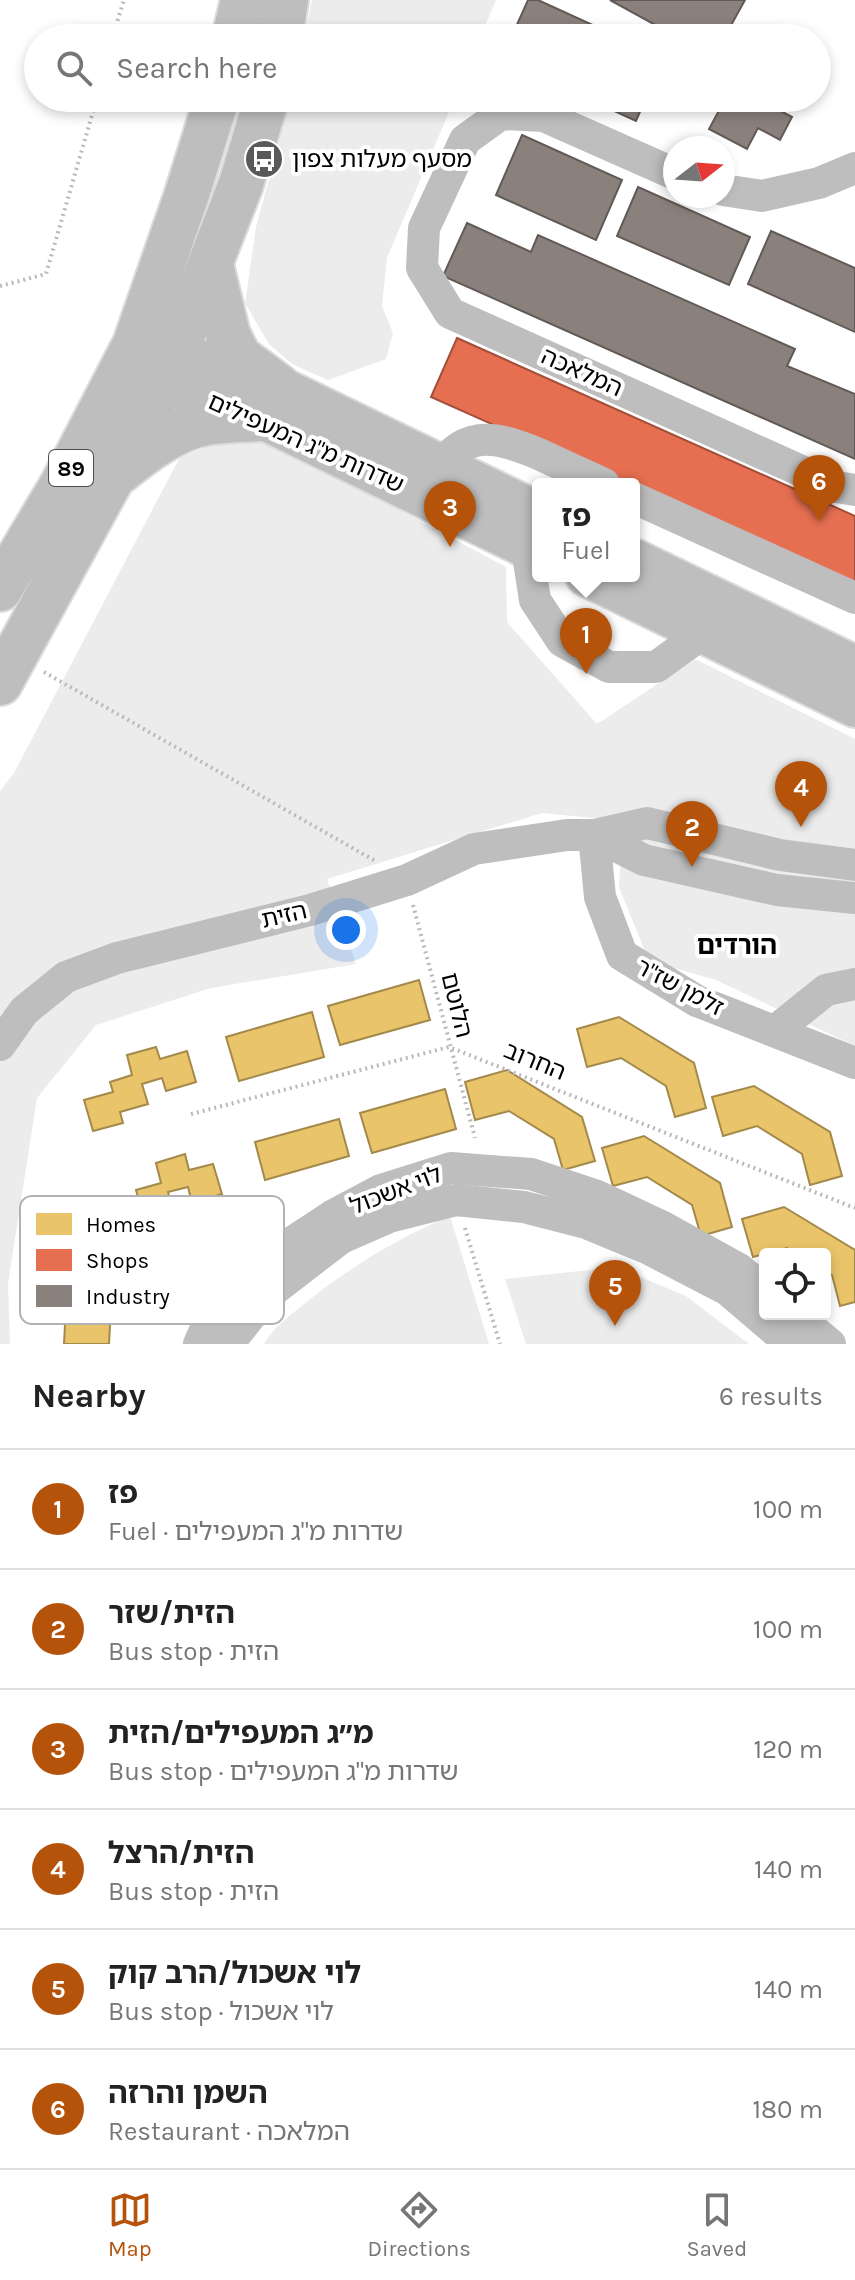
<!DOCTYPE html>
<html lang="en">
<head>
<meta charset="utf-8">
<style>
  :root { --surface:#fff; --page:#f6f6f6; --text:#222; --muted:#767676; --line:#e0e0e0; --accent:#b45309 }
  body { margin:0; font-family:Karla,"Noto Sans Hebrew",sans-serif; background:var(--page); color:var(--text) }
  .controls { position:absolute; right:24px; bottom:24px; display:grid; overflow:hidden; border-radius:8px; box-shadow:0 4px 12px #0003 }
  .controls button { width:72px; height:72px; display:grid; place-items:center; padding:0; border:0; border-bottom:2px solid var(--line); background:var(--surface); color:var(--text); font:40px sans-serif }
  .compass { position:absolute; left:663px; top:136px; width:72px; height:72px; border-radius:50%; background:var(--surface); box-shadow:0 4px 12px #0003; rotate:73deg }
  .you { position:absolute; left:346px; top:930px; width:28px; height:28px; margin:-20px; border:6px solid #fff; border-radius:50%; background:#1a73e8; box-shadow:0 0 0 12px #1a73e833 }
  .badge { display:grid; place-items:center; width:52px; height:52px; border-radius:50%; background:var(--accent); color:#fff; font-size:26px; font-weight:700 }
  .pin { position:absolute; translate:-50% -66px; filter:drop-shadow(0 2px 4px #0008) }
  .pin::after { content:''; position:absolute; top:42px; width:28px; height:24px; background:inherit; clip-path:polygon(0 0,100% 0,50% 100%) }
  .popup { position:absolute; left:532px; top:478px; width:108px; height:104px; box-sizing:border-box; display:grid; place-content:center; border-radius:8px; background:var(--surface); filter:drop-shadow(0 2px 6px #0005); font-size:26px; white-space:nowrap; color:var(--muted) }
  .popup b { font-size:30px; color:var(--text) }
  .popup::after { content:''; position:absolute; left:50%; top:100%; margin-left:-16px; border:16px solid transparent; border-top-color:var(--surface) }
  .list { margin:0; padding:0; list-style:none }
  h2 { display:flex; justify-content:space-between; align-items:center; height:104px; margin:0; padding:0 32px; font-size:34px }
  h2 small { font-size:26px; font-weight:400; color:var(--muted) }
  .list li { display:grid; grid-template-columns:52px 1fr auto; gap:24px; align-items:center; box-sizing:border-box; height:120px; padding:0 32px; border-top:2px solid var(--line) }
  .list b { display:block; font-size:30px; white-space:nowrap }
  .list p { margin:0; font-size:26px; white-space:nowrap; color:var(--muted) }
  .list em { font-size:26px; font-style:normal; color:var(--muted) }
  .icon { flex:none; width:44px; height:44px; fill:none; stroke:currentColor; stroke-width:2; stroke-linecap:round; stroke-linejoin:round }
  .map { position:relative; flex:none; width:855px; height:1344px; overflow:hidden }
  .search { position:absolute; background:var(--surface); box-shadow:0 4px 12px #0003; left:24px; right:24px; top:24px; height:88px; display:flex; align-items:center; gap:20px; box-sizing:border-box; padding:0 28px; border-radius:44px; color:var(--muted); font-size:30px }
  .sheet { height:824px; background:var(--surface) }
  nav { display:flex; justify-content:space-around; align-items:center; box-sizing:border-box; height:112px; border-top:2px solid var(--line); background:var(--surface); font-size:22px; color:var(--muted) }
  nav a { display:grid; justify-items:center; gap:4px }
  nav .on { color:var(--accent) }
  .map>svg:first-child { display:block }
  .green { fill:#ececec }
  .homes { fill:#e9c46a; stroke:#a3894a; stroke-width:2 }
  .shops { fill:#e76f51; stroke:#a24e39; stroke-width:2 }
  .industry { fill:#8a817c; stroke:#615a57; stroke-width:2 }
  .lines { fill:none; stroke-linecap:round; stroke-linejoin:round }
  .major-casing { stroke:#dbdbdb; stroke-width:44 }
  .highway-casing { stroke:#dbdbdb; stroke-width:48 }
  .path { stroke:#b9b9b9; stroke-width:4; stroke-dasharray:2 4; stroke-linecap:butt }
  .minor { stroke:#bebebe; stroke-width:32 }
  .major { stroke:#bebebe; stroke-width:40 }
  .highway { stroke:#bebebe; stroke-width:44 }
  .labels { text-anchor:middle; stroke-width:8; stroke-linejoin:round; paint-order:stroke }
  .shield { fill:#fff; stroke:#4c4c4c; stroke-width:2 }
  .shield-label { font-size:22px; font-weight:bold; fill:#000 }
  .poi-label { font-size:24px; fill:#000; stroke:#fff; text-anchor:start }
  .street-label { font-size:24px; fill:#000; stroke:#fff }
  .neighbourhood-label { font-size:26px; font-weight:bold; fill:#000; stroke:#fff }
  .key { fill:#fff; stroke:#b2b2b2; stroke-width:2 }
  .key-label { font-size:22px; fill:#000 }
</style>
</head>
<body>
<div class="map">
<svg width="855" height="1344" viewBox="0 0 855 1344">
  <rect width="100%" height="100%" fill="#fff"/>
  <g class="green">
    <polygon points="312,0 496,0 480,38 304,38"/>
    <polygon points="291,98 455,98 387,258 382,306 393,333 386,359 328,380 292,364 269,344 245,303 256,227"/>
    <polygon points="263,437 506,567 507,622 597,724 695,659 855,739 855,1046 716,980 649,961 619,887 623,821 542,813 327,879 356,964 211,988 96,1025 37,1098 8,1284 10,1344 0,1344 0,791 14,773 180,457 228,439"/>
    <path d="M 450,1216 L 489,1344 L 264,1344 C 274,1327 288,1317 303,1305 C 348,1268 396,1239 450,1216 Z"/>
    <polygon points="617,1267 686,1296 749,1344 526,1344 505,1279"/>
  </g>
  <g class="homes">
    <polygon points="419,980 430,1020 340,1045 328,1006"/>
    <polygon points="312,1012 324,1057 239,1081 226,1037"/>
    <polygon points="619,1017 694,1063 706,1108 675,1117 666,1086 621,1058 587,1067 577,1029"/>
    <polygon points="156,1047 160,1059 187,1051 196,1082 166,1091 162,1078 142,1084 148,1104 120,1112 123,1123 93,1131 84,1100 113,1092 110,1082 132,1075 127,1055"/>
    <polygon points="507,1070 582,1117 595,1161 563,1170 554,1139 509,1111 475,1120 465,1082"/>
    <polygon points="754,1086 830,1132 842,1176 810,1185 802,1154 757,1126 723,1136 712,1097"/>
    <polygon points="445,1089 456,1129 372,1153 360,1113"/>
    <polygon points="339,1119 349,1156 265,1180 255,1142"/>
    <polygon points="644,1136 720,1183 732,1227 701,1236 692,1205 647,1177 613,1186 602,1148"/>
    <polygon points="185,1154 189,1170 213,1164 222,1194 192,1203 188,1187 168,1192 174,1213 151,1220 155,1234 125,1242 117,1211 140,1205 136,1190 161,1183 156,1163"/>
    <polygon points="784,1207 855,1250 855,1302 840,1306 832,1275 825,1271 825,1254 797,1254 787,1248 753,1257 742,1219"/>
    <polygon points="69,1247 114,1250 109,1344 64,1344"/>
  </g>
  <polygon class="shops" points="457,338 855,516 855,586 634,484 626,484 431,397"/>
  <g class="industry">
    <polygon points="528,0 538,0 621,38 511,38"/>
    <polygon points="610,0 745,0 724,38 679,38"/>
    <polygon points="586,98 646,98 636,121"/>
    <polygon points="709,98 756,98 792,117 780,140 758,128 747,149 709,129 722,105"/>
    <polygon points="522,135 622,180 596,240 496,195"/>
    <polygon points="638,187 750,237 729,285 617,236"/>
    <polygon points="467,223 531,252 538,235 795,349 787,366 855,394 855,459 443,276"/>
    <polygon points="771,231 855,268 855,332 748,284"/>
  </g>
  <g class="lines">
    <g class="major-casing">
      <g id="major">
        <polyline points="143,346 176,352 278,386 538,512"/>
        <polyline points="145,357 164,383 262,419 538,553"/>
        <polyline points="634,559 855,666"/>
        <polyline points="586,576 855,707"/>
      </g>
    </g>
    <g class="highway-casing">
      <g id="highway">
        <polyline points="234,38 243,0"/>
        <polyline points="280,38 286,0"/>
        <polyline points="211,265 228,335 239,357 278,386"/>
        <path d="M 119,472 C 144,452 173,429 206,423 C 224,420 244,420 262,419"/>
        <polyline points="0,589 62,485 135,344 187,194 217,98"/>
        <polyline points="0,683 164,383 241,184 267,98"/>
      </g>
    </g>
    <g class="path">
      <polyline points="112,38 124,0"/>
      <polyline points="0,286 46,274 97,98"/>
      <polyline points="44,672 377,862"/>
      <polyline points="413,905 475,1138"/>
      <polyline points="191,1114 449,1047 855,1208"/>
      <polyline points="465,1228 500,1344"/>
    </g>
    <g class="minor">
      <polyline points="675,174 544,116 501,114 465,140 424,228 422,268 450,313 837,487 855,490"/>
      <polyline points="723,190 762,196 819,183 855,168"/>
      <path d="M 432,482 C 458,428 493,434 541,455 C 562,465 583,474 604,484"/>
      <polyline points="634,498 855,598"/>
      <polyline points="527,548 535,600 562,641 609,667 656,667 703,633"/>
      <polyline points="594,835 600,897 622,955 697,1001 855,1063"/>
      <polyline points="594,835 644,860 777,890 855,898"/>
      <polyline points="775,1031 826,990 855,984"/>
      <polyline points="0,1045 24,1011 66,977 117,958 310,910 407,880 474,849 567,835 594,835 647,823 780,855 855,865"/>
      <polyline points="794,1314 830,1344"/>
      <polyline points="199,1344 207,1326 265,1260 332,1216 381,1190 451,1168 531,1174 597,1196 663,1227 739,1269 765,1290"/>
      <polyline points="228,1344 267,1295 341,1238 389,1217 456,1200 524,1207 586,1223 649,1249 728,1290 791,1344"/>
    </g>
    <use href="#major" class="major"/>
    <use href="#highway" class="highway"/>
  </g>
  <defs>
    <g id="bus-disc" transform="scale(2)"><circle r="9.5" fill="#595959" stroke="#fff"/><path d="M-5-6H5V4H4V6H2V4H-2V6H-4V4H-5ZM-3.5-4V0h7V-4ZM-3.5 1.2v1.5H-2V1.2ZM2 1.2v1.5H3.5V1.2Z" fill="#fff"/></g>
  </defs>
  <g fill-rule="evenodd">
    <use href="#bus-disc" x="264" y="159"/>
  </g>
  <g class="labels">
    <rect class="shield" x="49" y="450" width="44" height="36" rx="6"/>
    <g class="shield-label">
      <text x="71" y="476">89</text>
    </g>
    <g class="poi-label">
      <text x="292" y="167">מסעף מעלות צפון</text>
    </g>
    <g class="street-label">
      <text transform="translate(582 372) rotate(24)" y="8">המלאכה</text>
      <text transform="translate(306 443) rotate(24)" y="8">שדרות מ"ג המעפילים</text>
      <text transform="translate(284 915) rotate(-13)" y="8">הזית</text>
      <text transform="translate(680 987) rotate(28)" y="8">זלמן שז"ר</text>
      <text transform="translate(457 1005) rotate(76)" y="8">הלוטם</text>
      <text transform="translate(535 1061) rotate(22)" y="8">החרוב</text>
      <text transform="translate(396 1190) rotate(-21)" y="8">לוי אשכול</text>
    </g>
    <g class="neighbourhood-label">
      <text x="737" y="954">הורדים</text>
    </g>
  </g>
  <rect x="20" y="1196" width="264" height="128" rx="12" class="key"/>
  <rect x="36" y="1213" width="36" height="22" fill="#e9c46a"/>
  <rect x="36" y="1249" width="36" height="22" fill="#e76f51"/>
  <rect x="36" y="1285" width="36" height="22" fill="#8a817c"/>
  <g class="key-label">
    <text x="86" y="1232">Homes</text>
    <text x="86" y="1268">Shops</text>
    <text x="86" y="1304">Industry</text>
  </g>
</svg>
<div class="controls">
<button><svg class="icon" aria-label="locate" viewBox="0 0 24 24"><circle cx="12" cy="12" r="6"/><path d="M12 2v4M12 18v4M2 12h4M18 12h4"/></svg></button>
</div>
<svg class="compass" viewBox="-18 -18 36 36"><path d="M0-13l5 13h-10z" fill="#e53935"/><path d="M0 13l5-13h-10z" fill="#767676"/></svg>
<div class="you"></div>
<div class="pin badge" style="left:586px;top:674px">1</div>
<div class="popup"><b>פז</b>Fuel</div>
<div class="pin badge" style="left:692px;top:867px">2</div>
<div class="pin badge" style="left:450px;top:547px">3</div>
<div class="pin badge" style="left:801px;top:827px">4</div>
<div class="pin badge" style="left:615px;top:1326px">5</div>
<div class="pin badge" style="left:819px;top:521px">6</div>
<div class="search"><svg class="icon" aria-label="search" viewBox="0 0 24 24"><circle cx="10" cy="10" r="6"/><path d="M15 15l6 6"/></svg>Search here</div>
</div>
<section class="sheet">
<h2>Nearby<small>6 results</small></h2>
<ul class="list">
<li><span class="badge">1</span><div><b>פז</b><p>Fuel · שדרות מ&quot;ג המעפילים</p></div><em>100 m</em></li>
<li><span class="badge">2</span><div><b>הזית/שזר</b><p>Bus stop · הזית</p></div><em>100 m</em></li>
<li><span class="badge">3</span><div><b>מ״ג המעפילים/הזית</b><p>Bus stop · שדרות מ&quot;ג המעפילים</p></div><em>120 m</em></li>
<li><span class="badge">4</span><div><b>הזית/הרצל</b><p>Bus stop · הזית</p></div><em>140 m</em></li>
<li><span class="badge">5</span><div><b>לוי אשכול/הרב קוק</b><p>Bus stop · לוי אשכול</p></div><em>140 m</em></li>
<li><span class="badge">6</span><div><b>השמן והרזה</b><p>Restaurant · המלאכה</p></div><em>180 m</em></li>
</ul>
</section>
<nav>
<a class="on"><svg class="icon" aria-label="map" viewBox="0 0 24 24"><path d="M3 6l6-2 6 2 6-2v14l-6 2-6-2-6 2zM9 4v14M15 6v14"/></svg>Map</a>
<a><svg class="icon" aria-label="directions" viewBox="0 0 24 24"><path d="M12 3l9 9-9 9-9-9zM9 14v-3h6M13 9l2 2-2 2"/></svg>Directions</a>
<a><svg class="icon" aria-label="saved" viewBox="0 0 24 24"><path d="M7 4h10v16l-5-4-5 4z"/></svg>Saved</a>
</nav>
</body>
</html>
